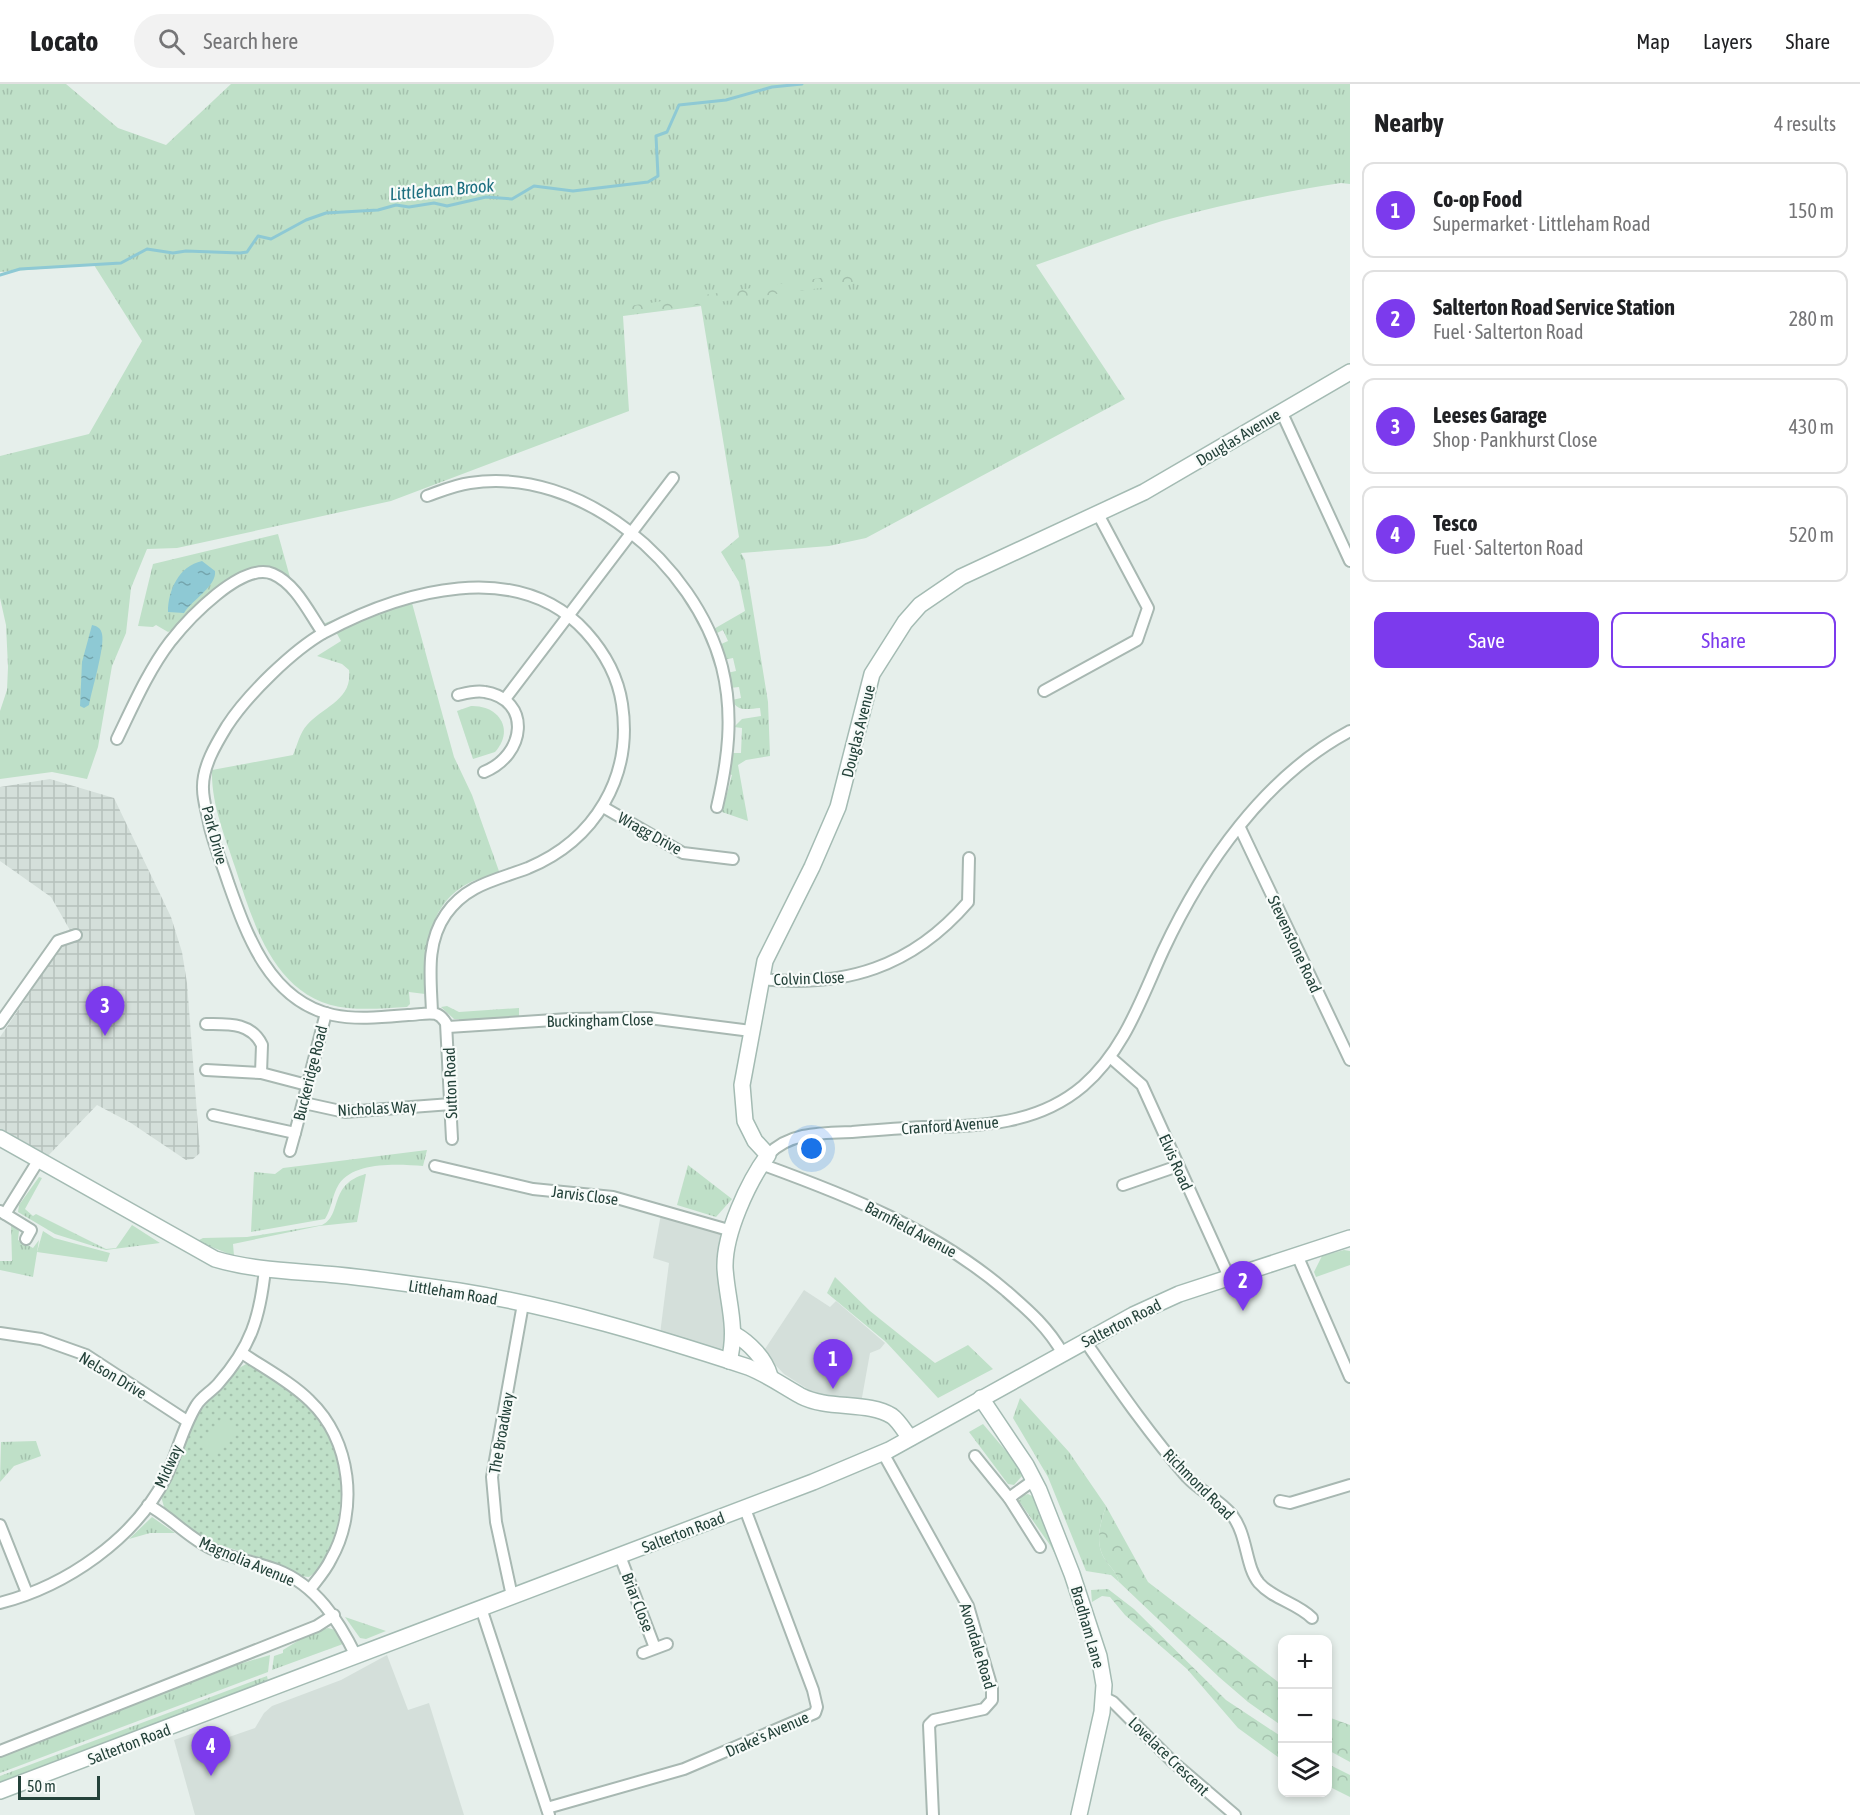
<!DOCTYPE html>
<html lang="en">
<head>
<meta charset="utf-8">
<style>
  :root { --surface:#fff; --page:#f2f2f2; --text:#202124; --muted:#757577; --line:#e0e0e0; --accent:#7c3aed }
  body { margin:0; font-family:"Asap Condensed",sans-serif; background:var(--page); color:var(--text) }
  .controls { position:absolute; right:18px; bottom:18px; display:grid; overflow:hidden; border-radius:12px; box-shadow:0 3px 9px #0003 }
  .controls button { width:54px; height:54px; display:grid; place-items:center; padding:0; border:0; border-bottom:2px solid var(--line); background:var(--surface); color:var(--text); font:30px sans-serif }
  .scale { position:absolute; left:18px; bottom:15px; width:82px; box-sizing:border-box; padding-left:6px; border:3px solid #24423a; border-top:0; font-size:16px; line-height:21px; white-space:nowrap; color:#24423a; -webkit-text-stroke:4px #f7fbf9; paint-order:stroke }
  .you { position:absolute; left:812px; top:1065px; width:21px; height:21px; margin:-15px; border:4px solid #fff; border-radius:50%; background:#1a73e8; box-shadow:0 0 0 9px #1a73e833 }
  .badge { display:grid; place-items:center; width:39px; height:39px; border-radius:50%; background:var(--accent); color:#fff; font-size:20px; font-weight:700 }
  .pin { position:absolute; translate:-50% -50px; filter:drop-shadow(0 2px 3px #0008) }
  .pin::after { content:''; position:absolute; top:32px; width:21px; height:18px; background:inherit; clip-path:polygon(0 0,100% 0,50% 100%) }
  .list { margin:0; padding:0; list-style:none }
  h2 { display:flex; justify-content:space-between; align-items:center; height:78px; margin:0; padding:0 24px; font-size:26px }
  h2 small { font-size:20px; font-weight:400; color:var(--muted) }
  .list li { display:grid; grid-template-columns:39px 1fr auto; gap:18px; align-items:center; box-sizing:border-box; height:96px; margin:0 12px 12px; padding:0 12px; border:2px solid var(--line); border-radius:12px }
  .list b { display:block; font-size:22px; white-space:nowrap }
  .list p { margin:0; font-size:20px; white-space:nowrap; color:var(--muted) }
  .list em { font-size:20px; font-style:normal; color:var(--muted) }
  .actions { display:flex; gap:12px; padding:18px 24px }
  .actions a { flex:1; padding:14px 0; border:2px solid var(--accent); border-radius:12px; text-align:center; font-size:21px; color:var(--accent) }
  .actions .main { background:var(--accent); color:#fff }
  .icon { flex:none; width:33px; height:33px; fill:none; stroke:currentColor; stroke-width:2; stroke-linecap:round; stroke-linejoin:round }
  .map { position:relative; flex:none; width:1350px; height:1731px; overflow:hidden }
  header { display:flex; align-items:center; gap:36px; box-sizing:border-box; height:84px; padding:0 30px; background:var(--surface); border-bottom:2px solid var(--line) }
  header strong { font-size:28px }
  nav { display:flex; gap:33px; margin-inline-start:auto; font-size:21px }
  .search { width:420px; height:54px; background:var(--page); display:flex; align-items:center; gap:15px; box-sizing:border-box; padding:0 21px; border-radius:33px; color:var(--muted); font-size:22px }
  main { display:flex }
  aside { flex:1; background:var(--surface) }
  .map>svg:first-child { display:block }
  .built { fill:#d4dfda }
  .industrial { fill:url(#industrial-grid) }
  .grass { fill:url(#grass-tufts) }
  .forest { fill:url(#forest-crowns) }
  .park { fill:url(#park-dots) }
  .garden { fill:#bfe0c8 }
  .water { fill:url(#water-ripples) }
  .lines { fill:none; stroke-linecap:round; stroke-linejoin:round }
  .stream { stroke:#8ec9d4; stroke-width:3 }
  .street-casing { stroke:#a8b8b2; stroke-width:14 }
  .secondary-casing { stroke:#a4bbb3; stroke-width:18 }
  .street { stroke:#fff; stroke-width:10 }
  .secondary { stroke:#fff; stroke-width:15 }
  .labels { text-anchor:middle; stroke-width:4.5; stroke-linejoin:round; paint-order:stroke }
  .street-label { font-size:16px; fill:#24423a; stroke:#f7fbf9 }
  .water-label { font-size:18px; font-style:italic; fill:#1c6f80; stroke:#f7fbf9 }
</style>
</head>
<body>
<header>
<strong>Locato</strong>
<div class="search"><svg class="icon" aria-label="search" viewBox="0 0 24 24"><circle cx="10" cy="10" r="6"/><path d="M15 15l6 6"/></svg>Search here</div>
<nav><a>Map</a><a>Layers</a><a>Share</a></nav>
</header>
<main>
<div class="map">
<svg width="1350" height="1731" viewBox="0 0 1350 1731">
  <defs>
    <pattern id="industrial-grid" width="8" height="8" patternUnits="userSpaceOnUse" patternTransform="scale(1.5)"><rect width="8" height="8" fill="#d4dfda"/><path d="M0 4h8M4 0v8" fill="none" stroke="#b6c1bc"/></pattern>
    <pattern id="grass-tufts" width="24" height="20" patternUnits="userSpaceOnUse" patternTransform="scale(1.5)"><rect width="24" height="20" fill="#bfe0c8"/><path d="M3 7l-1-3M5 7V3M7 7l1-3M15 17l-1-3M17 17v-4M19 17l1-3" fill="none" stroke="#a4c1ad"/></pattern>
    <pattern id="forest-crowns" width="20" height="18" patternUnits="userSpaceOnUse" patternTransform="scale(1.5)"><rect width="20" height="18" fill="#bfe0c8"/><path d="M2 6a3 3 0 1 1 6 0M12 15a3 3 0 1 1 6 0" fill="none" stroke="#a4c1ad"/></pattern>
    <pattern id="park-dots" width="8" height="8" patternUnits="userSpaceOnUse" patternTransform="scale(1.5)"><rect width="8" height="8" fill="#bfe0c8"/><path d="M2 2h.1M6 6h.1" fill="none" stroke="#a4c1ad" stroke-width="1.8" stroke-linecap="round"/></pattern>
    <pattern id="water-ripples" width="26" height="14" patternUnits="userSpaceOnUse" patternTransform="scale(1.5)"><rect width="26" height="14" fill="#8ec9d4"/><path d="M2 4q2-2 4 0t4 0M15 11q2-2 4 0t4 0" fill="none" stroke="#74a5ad"/></pattern>
  </defs>
  <rect width="100%" height="100%" fill="#e6efeb"/>
  <g class="built">
    <polygon points="661,1130 725,1150 729,1258 720,1266 660,1250 669,1179 653,1174"/>
    <polygon points="804,1206 830,1223 836,1217 885,1259 880,1265 870,1269 861,1319 817,1311 784,1290 763,1268"/>
    <polygon points="387,1571 408,1626 429,1619 464,1731 195,1731 174,1656 205,1645 221,1647 229,1653 255,1644 264,1629 272,1622 341,1596"/>
  </g>
  <polygon class="industrial" points="50,695 114,714 171,833 182,868 187,899 200,1069 193,1075 186,1076 131,1039 97,1021 44,1076 0,1046 0,953 71,848 51,813 0,777 0,703"/>
  <g class="grass">
    <path d="M 0,0 L 66,0 L 118,44 L 166,61 L 231,0 L 1350,0 L 1350,100 L 1341,99 C 1280,108 1221,121 1162,137 C 1119,150 1077,167 1036,181 L 1125,315 L 866,454 L 829,462 L 741,469 L 745,476 L 768,618 L 770,672 L 746,676 L 738,681 L 748,737 L 722,728 L 732,691 L 729,690 L 732,669 L 741,669 L 742,644 L 734,643 L 742,635 L 761,632 L 760,624 C 748,625 737,628 732,616 L 741,614 L 739,603 L 730,604 L 727,589 L 736,587 L 733,574 L 723,576 L 719,561 L 728,557 L 723,546 L 715,550 L 712,546 L 745,527 L 739,498 L 721,468 L 739,453 L 701,222 L 623,232 L 629,327 L 391,417 L 177,464 L 147,465 L 131,504 L 126,549 L 112,582 L 98,663 L 87,695 L 52,688 L 0,695 L 0,627 L 7,606 L 8,583 L 6,541 L 0,514 L 0,372 L 89,350 L 142,257 L 94,181 L 0,188 Z"/>
    <path d="M 278,450 L 291,497 L 259,483 C 252,486 243,487 236,491 C 210,506 195,537 168,548 L 156,541 L 153,543 L 138,542 L 153,480 Z"/>
    <path d="M 406,507 L 412,519 L 454,673 L 472,711 L 500,790 C 490,793 478,794 469,799 C 427,820 424,869 425,910 L 409,908 L 410,920 L 407,923 C 388,924 367,926 348,924 C 275,917 254,841 235,783 C 225,752 211,720 212,686 L 293,671 C 297,662 300,648 307,641 C 322,623 353,616 349,586 L 342,580 L 317,572 L 341,557 L 336,548 L 323,540 Z"/>
    <path d="M 471,622 C 499,621 515,646 495,668 L 473,675 L 457,627 Z"/>
    <polygon points="447,922 459,928 519,924 519,935 459,938 459,935 454,935 441,923"/>
    <path d="M 427,1066 L 423,1082 C 399,1080 354,1077 339,1100 C 332,1111 332,1124 325,1135 L 251,1148 L 254,1088 L 275,1090 L 283,1084 Z"/>
    <polygon points="688,1081 732,1115 716,1133 677,1121"/>
    <path d="M 366,1090 L 357,1138 L 319,1142 L 233,1160 L 234,1172 L 197,1157 L 203,1154 L 247,1153 L 322,1141 C 343,1131 328,1100 366,1090 Z"/>
    <polygon points="39,1093 42,1094 25,1125 33,1132 36,1130 106,1165 116,1164 132,1141 160,1159 106,1166 55,1150 18,1128 19,1121"/>
    <polygon points="11,1140 19,1147 18,1156 33,1164 39,1156 33,1193 0,1186 0,1177 12,1177"/>
    <polygon points="835,1193 870,1227 935,1279 968,1261 993,1285 938,1314 886,1258 827,1209"/>
    <path d="M 1020,1314 L 1069,1368 L 1106,1422 C 1100,1440 1094,1460 1106,1477 C 1111,1484 1117,1489 1119,1498 L 1111,1491 L 1086,1487 L 1048,1393 L 1013,1334 Z"/>
    <polygon points="983,1340 1017,1380 1022,1392 1014,1401 1008,1400 969,1348"/>
    <polygon points="36,1357 41,1372 14,1382 0,1398 1,1358"/>
    <polygon points="1028,1410 1034,1413 1066,1491 1050,1461 1019,1417 1021,1412"/>
    <polygon points="152,1433 175,1449 150,1449 129,1455"/>
    <polygon points="345,1533 386,1547 366,1555 360,1554"/>
    <polygon points="328,1544 339,1547 343,1560 272,1586 274,1572 283,1569 283,1566 309,1550"/>
    <polygon points="270,1571 268,1588 0,1689 0,1670 219,1586"/>
    <polygon points="267,1592 268,1597 0,1700 0,1692"/>
  </g>
  <g class="forest">
    <polygon points="862,188 864,198 623,231 622,223"/>
    <path d="M 1106,1422 L 1148,1498 L 1282,1601 L 1282,1642 L 1248,1618 L 1219,1593 L 1119,1498 C 1117,1489 1111,1484 1106,1477 C 1094,1460 1100,1440 1106,1422 Z"/>
    <polygon points="1108,1505 1134,1525 1226,1616 1282,1653 1282,1676 1238,1644 1187,1585 1125,1531 1110,1513 1102,1512 1092,1518 1091,1506"/>
    <polygon points="1328,1633 1350,1641 1350,1678 1328,1666"/>
    <polygon points="1328,1680 1350,1691 1350,1713 1328,1702"/>
  </g>
  <path class="park" d="M 246,1280 L 253,1280 C 275,1296 303,1310 318,1332 C 347,1374 356,1460 309,1493 L 299,1492 L 282,1481 L 217,1460 L 188,1444 L 164,1423 L 161,1412 L 187,1343 L 234,1287 Z"/>
  <g class="garden">
    <polygon points="43,1147 54,1154 110,1169 107,1178 37,1168"/>
    <polygon points="1344,1166 1350,1167 1350,1181 1316,1193 1314,1188 1322,1172"/>
    <polygon points="222,1334 236,1345 215,1371 201,1359"/>
  </g>
  <g class="water">
    <path d="M 202,477 L 215,487 C 217,502 192,516 184,529 L 168,528 C 168,506 179,482 202,477 Z"/>
    <path d="M 92,541 C 97,542 101,544 102,550 C 105,563 92,605 89,621 L 84,624 L 80,622 L 82,578 Z"/>
  </g>
  <g class="lines">
    <polyline class="stream" points="0,191 20,185 121,179 147,165 173,169 186,167 240,169 247,168 258,152 271,155 306,136 326,129 378,126 396,121 409,123 434,119 447,122 486,113 512,115 534,102 573,107 648,98 658,92 656,52 667,48 679,21 726,16 772,3 802,0"/>
    <g class="street-casing">
      <g id="street">
        <polyline points="1281,327 1350,477"/>
        <path d="M 427,412 C 441,407 455,401 470,399 C 581,382 695,480 722,583 C 734,631 728,676 717,723"/>
        <polyline points="1044,607 1137,556 1148,524 1098,430"/>
        <path d="M 458,611 C 466,609 476,606 485,608 C 532,616 526,671 484,688"/>
        <polyline points="505,615 673,394"/>
        <path d="M 117,655 C 133,622 148,587 170,558 C 188,535 242,477 273,490 C 296,500 309,529 323,549"/>
        <polyline points="603,723 683,769 733,775"/>
        <polyline points="1240,744 1350,976"/>
        <path d="M 761,895 C 845,904 912,883 968,818 L 969,774"/>
        <path d="M 432,929 C 431,895 425,860 446,830 C 467,800 497,796 528,784 C 595,756 633,693 622,620 C 618,593 604,568 586,548 C 518,473 402,507 325,548 C 293,566 247,611 227,642 C 216,660 202,683 203,705 C 203,716 207,728 209,739 C 213,759 222,779 228,798 C 247,852 270,917 333,931 C 357,936 384,933 408,931 C 417,931 428,928 436,930 C 442,932 442,934 446,939 L 452,1055"/>
        <polyline points="0,939 58,857 76,851"/>
        <path d="M 206,940 C 228,940 251,938 262,961 L 261,989"/>
        <polyline points="448,943 569,935 649,934 751,947"/>
        <polyline points="1110,973 1142,1001 1229,1193"/>
        <polyline points="206,986 261,989 307,1001"/>
        <polyline points="304,1019 345,1028 451,1020"/>
        <polyline points="213,1031 295,1049 326,929"/>
        <polyline points="290,1067 295,1049"/>
        <path d="M 768,1071 C 789,1048 822,1049 852,1048 C 876,1046 900,1044 924,1043 C 981,1042 1037,1041 1083,1002 C 1124,967 1141,915 1163,867 C 1203,781 1265,692 1350,647"/>
        <path d="M 761,1080 C 849,1112 933,1145 1005,1206 C 1028,1226 1048,1243 1063,1270"/>
        <polyline points="435,1082 533,1105 613,1113 732,1147"/>
        <polyline points="1123,1101 1178,1082"/>
        <polyline points="0,1127 5,1130 38,1077"/>
        <polyline points="5,1130 31,1146 26,1155"/>
        <polyline points="1297,1171 1350,1293"/>
        <polyline points="0,1249 41,1255 86,1271 187,1337"/>
        <path d="M 1085,1257 C 1117,1303 1149,1350 1187,1393 C 1201,1408 1219,1415 1232,1431 C 1248,1452 1245,1482 1259,1499 C 1273,1515 1297,1519 1312,1534"/>
        <path d="M 242,1269 C 264,1284 291,1298 310,1317 C 351,1356 359,1426 331,1475 C 326,1486 317,1496 310,1505"/>
        <polyline points="883,1369 968,1522 992,1604 992,1616 984,1625 934,1636 929,1641 933,1731"/>
        <polyline points="975,1372 1009,1414 1040,1463"/>
        <polyline points="1009,1414 1034,1396"/>
        <polyline points="1280,1417 1290,1419 1350,1401"/>
        <path d="M 148,1421 C 171,1433 188,1454 212,1465 C 233,1475 256,1478 277,1486 C 316,1501 339,1537 356,1572"/>
        <polyline points="0,1441 27,1509"/>
        <polyline points="620,1472 655,1564"/>
        <polyline points="512,1512 496,1438 492,1393 523,1220"/>
        <path d="M 0,1519 C 66,1502 135,1455 166,1393 C 177,1370 182,1345 196,1322 C 201,1313 211,1308 218,1300 C 251,1263 260,1233 265,1185"/>
        <polyline points="481,1524 549,1731"/>
        <polyline points="643,1569 667,1560"/>
        <polyline points="1103,1613 1113,1618 1173,1678 1235,1731"/>
        <polyline points="0,1667 269,1561 317,1542 334,1531"/>
        <polyline points="547,1724 684,1685 815,1629 817,1623 813,1606 745,1425"/>
      </g>
    </g>
    <g class="secondary-casing">
      <g id="secondary">
        <path d="M 0,1054 L 215,1175 C 255,1187 296,1187 337,1191 C 377,1195 418,1201 459,1207 C 558,1223 653,1252 748,1283 C 768,1291 783,1302 801,1312 C 828,1326 868,1317 892,1332 C 899,1337 905,1348 910,1354"/>
        <path d="M 734,1250 C 750,1259 765,1275 770,1292"/>
        <path d="M 729,1277 C 738,1243 727,1217 725,1184 C 724,1150 748,1098 768,1071 L 755,1057 L 745,1037 L 742,1001 L 765,877 L 812,783 L 838,723 L 872,590 L 905,538 L 920,521 L 961,493 L 1144,408 L 1350,288"/>
        <polyline points="981,1314 1026,1381 1039,1406 1072,1490 1099,1572 1104,1601 1102,1628 1079,1731"/>
        <polyline points="0,1707 813,1398 889,1366 1133,1231 1179,1210 1350,1154"/>
      </g>
    </g>
    <use href="#street" class="street"/>
    <use href="#secondary" class="secondary"/>
  </g>
  <g class="labels">
    <g class="street-label">
      <text transform="translate(1238 353) rotate(-31)" y="6">Douglas Avenue</text>
      <text transform="translate(858 647) rotate(-76)" y="6">Douglas Avenue</text>
      <text transform="translate(650 749) rotate(29)" y="6">Wragg Drive</text>
      <text transform="translate(215 751) rotate(75)" y="6">Park Drive</text>
      <text transform="translate(1295 860) rotate(65)" y="6">Stevenstone Road</text>
      <text transform="translate(809 894) rotate(-2)" y="6">Colvin Close</text>
      <text transform="translate(600 936) rotate(-1)" y="6">Buckingham Close</text>
      <text transform="translate(310 989) rotate(-76)" y="6">Buckeridge Road</text>
      <text transform="translate(450 999) rotate(-92)" y="6">Sutton Road</text>
      <text transform="translate(377 1024) rotate(-3)" y="6">Nicholas Way</text>
      <text transform="translate(950 1041) rotate(-4)" y="6">Cranford Avenue</text>
      <text transform="translate(1176 1078) rotate(66)" y="6">Elvis Road</text>
      <text transform="translate(585 1111) rotate(7)" y="6">Jarvis Close</text>
      <text transform="translate(911 1145) rotate(28)" y="6">Barnfield Avenue</text>
      <text transform="translate(453 1208) rotate(9)" y="6">Littleham Road</text>
      <text transform="translate(1121 1239) rotate(-27)" y="6">Salterton Road</text>
      <text transform="translate(113 1291) rotate(31)" y="6">Nelson Drive</text>
      <text transform="translate(501 1349) rotate(-80)" y="6">The Broadway</text>
      <text transform="translate(168 1382) rotate(-66)" y="6">Midway</text>
      <text transform="translate(1199 1400) rotate(45)" y="6">Richmond Road</text>
      <text transform="translate(683 1448) rotate(-21)" y="6">Salterton Road</text>
      <text transform="translate(247 1477) rotate(23)" y="6">Magnolia Avenue</text>
      <text transform="translate(638 1518) rotate(69)" y="6">Briar Close</text>
      <text transform="translate(1088 1543) rotate(74)" y="6">Bradham Lane</text>
      <text transform="translate(978 1562) rotate(73)" y="6">Avondale Road</text>
      <text transform="translate(767 1650) rotate(-24)" y="6">Drake's Avenue</text>
      <text transform="translate(129 1660) rotate(-21)" y="6">Salterton Road</text>
      <text transform="translate(1169 1672) rotate(44)" y="6">Lovelace Crescent</text>
    </g>
    <g class="water-label">
      <text transform="translate(442 106) rotate(-5)" y="6">Littleham Brook</text>
    </g>
  </g>
</svg>
<div class="controls">
<button>+</button>
<button>−</button>
<button><svg class="icon" aria-label="layers" viewBox="0 0 24 24"><path d="M12 4l9 5-9 5-9-5zM3 14l9 5 9-5"/></svg></button>
</div>
<div class="scale">50 m</div>
<div class="you"></div>
<div class="pin badge" style="left:833px;top:1305px">1</div>
<div class="pin badge" style="left:1243px;top:1227px">2</div>
<div class="pin badge" style="left:105px;top:952px">3</div>
<div class="pin badge" style="left:211px;top:1692px">4</div>
</div>
<aside>
<h2>Nearby<small>4 results</small></h2>
<ul class="list">
<li><span class="badge">1</span><div><b>Co-op Food</b><p>Supermarket · Littleham Road</p></div><em>150 m</em></li>
<li><span class="badge">2</span><div><b>Salterton Road Service Station</b><p>Fuel · Salterton Road</p></div><em>280 m</em></li>
<li><span class="badge">3</span><div><b>Leeses Garage</b><p>Shop · Pankhurst Close</p></div><em>430 m</em></li>
<li><span class="badge">4</span><div><b>Tesco</b><p>Fuel · Salterton Road</p></div><em>520 m</em></li>
</ul>
<div class="actions"><a class="main">Save</a><a>Share</a></div>
</aside>
</main>
</body>
</html>
